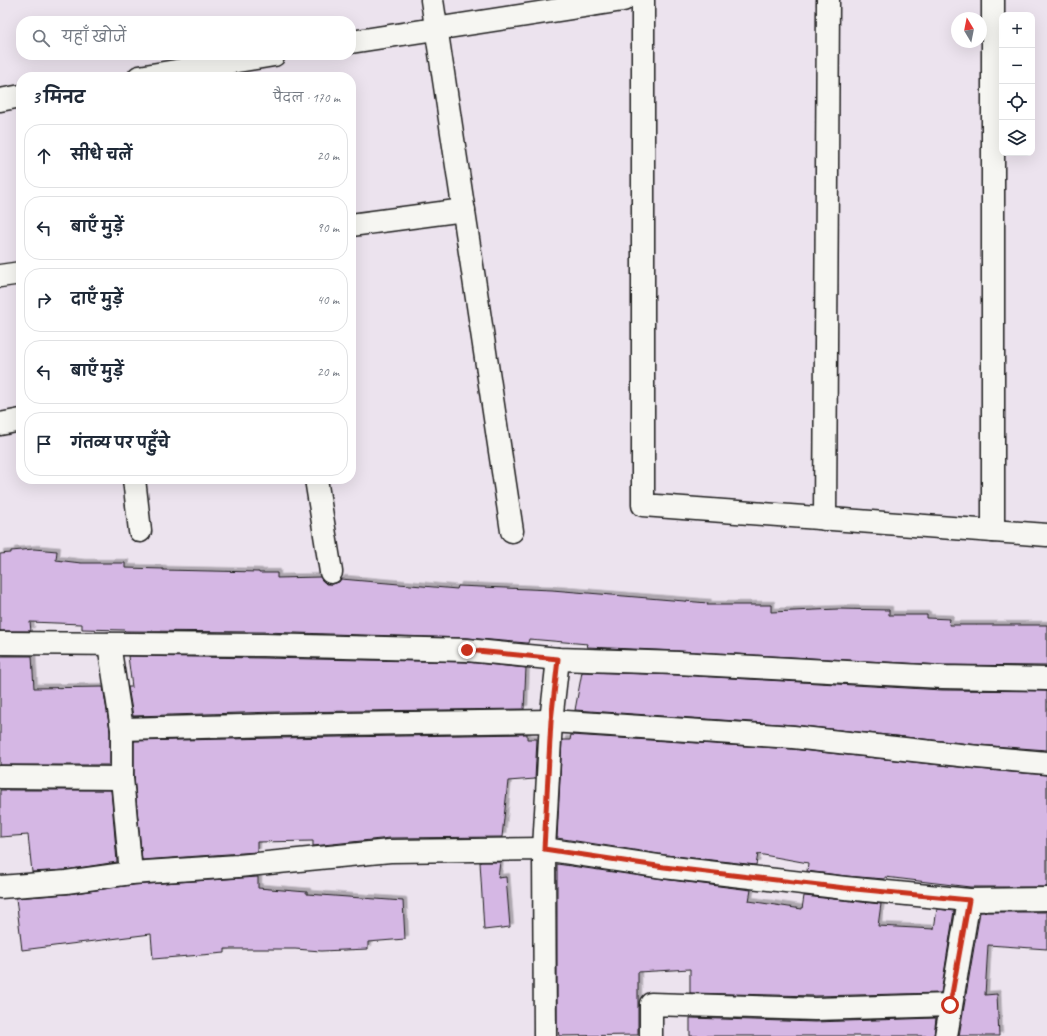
<!DOCTYPE html>
<html lang="hi">
<head>
<meta charset="utf-8">
<style>
  :root { --surface:#fff; --page:#f2f2f3; --text:#1f2937; --muted:#747a83; --line:#e0e1e3 }
  body { margin:0; font-family:Caveat,"Playpen Sans Deva",sans-serif; background:var(--page); color:var(--text) }
  .controls { position:absolute; right:12px; top:12px; display:grid; overflow:hidden; border-radius:8px; box-shadow:0 4px 16px #0002 }
  .controls button { width:36px; height:36px; display:grid; place-items:center; padding:0; border:0; border-bottom:1px solid var(--line); background:var(--surface); color:var(--text); font:20px sans-serif }
  .compass { position:absolute; left:951px; top:12px; width:36px; height:36px; border-radius:50%; background:var(--surface); box-shadow:0 4px 16px #0002; rotate:350deg }
  .stop { position:absolute; width:12px; height:12px; margin:-9px; border:3px solid #c8321e; border-radius:50%; background:#fff }
  .stop.end { background:#c8321e; border-color:#fff; box-shadow:0 1px 4px #0008 }
  .list { margin:0; padding:0; list-style:none }
  h2 { display:flex; justify-content:space-between; align-items:center; height:52px; margin:0; padding:0 16px; font-size:17px }
  h2 small { font-size:13px; font-weight:400; color:var(--muted) }
  .list li { display:grid; grid-template-columns:26px 1fr auto; gap:12px; align-items:center; box-sizing:border-box; height:64px; margin:0 8px 8px; padding:0 8px; border:1px solid var(--line); border-radius:16px }
  .list b { display:block; font-size:15px; white-space:nowrap }
  .list em { font-size:13px; font-style:normal; color:var(--muted) }
  .icon { flex:none; width:22px; height:22px; fill:none; stroke:currentColor; stroke-width:2; stroke-linecap:round; stroke-linejoin:round }
  .map { position:relative; flex:none; width:1047px; height:1036px; overflow:hidden }
  .search { position:absolute; background:var(--surface); box-shadow:0 4px 16px #0002; left:16px; top:16px; width:340px; height:44px; display:flex; align-items:center; gap:10px; box-sizing:border-box; padding:0 14px; border-radius:16px; color:var(--muted); font-size:15px }
  .panel { position:absolute; background:var(--surface); box-shadow:0 4px 16px #0002; left:16px; top:72px; width:340px; height:412px; border-radius:16px }
  .map>svg:first-child { display:block }
  .building { fill:#d5b7e4; stroke:#1c1c1c; filter:url(#shadow) }
  .lines { fill:none; stroke-linecap:round; stroke-linejoin:round }
  .street-casing { stroke:#1c1c1c; stroke-width:25 }
  .street { stroke:#f6f6f2; stroke-width:22 }
  .route { stroke:#c8321e; stroke-width:5 }
</style>
</head>
<body>
<div class="map">
<svg width="1047" height="1036" viewBox="0 0 1047 1036">
  <defs>
    <filter id="shadow"><feDropShadow dx="3.5" dy="-3.5" stdDeviation="0" flood-color="#0004"/></filter>
  </defs>
  <rect width="100%" height="100%" fill="#ece3ee"/>
  <filter id="ink" filterUnits="userSpaceOnUse"><feTurbulence type="fractalNoise" baseFrequency=".025" numOctaves="2"/><feDisplacementMap in="SourceGraphic" scale="8" xChannelSelector="R" yChannelSelector="G"/><feConvolveMatrix kernelMatrix="1 2 1 2 8 2 1 2 1" color-interpolation-filters="sRGB"/></filter>
  <g filter="url(#ink)">
    <g class="building">
      <polygon points="34,549 57,551 56,560 81,563 125,563 125,568 163,569 163,570 259,572 259,573 277,573 277,578 320,577 326,584 333,584 339,582 341,579 457,589 458,586 552,590 708,603 707,605 771,605 771,612 838,609 889,610 889,615 927,615 927,618 950,619 949,625 1047,625 1047,666 942,665 679,651 587,647 588,644 529,639 528,643 527,643 467,638 262,632 125,631 124,630 82,629 82,624 30,622 31,631 0,631 0,554 11,553 11,551"/>
      <polygon points="0,656 32,656 34,688 103,687 110,730 110,765 0,765"/>
      <polygon points="128,656 262,658 466,662 526,668 524,709 277,712 133,716 128,687 132,687"/>
      <polygon points="582,672 677,675 942,690 1047,691 1047,750 979,745 794,725 575,710"/>
      <polygon points="527,734 527,739 537,739 535,779 508,781 502,837 390,838 313,846 313,841 257,842 257,852 142,860 134,777 134,741 277,738"/>
      <polygon points="571,735 792,749 977,769 1047,775 1047,887 970,887 885,877 885,879 846,876 807,871 808,863 758,854 756,865 666,855 557,838 562,740 570,740"/>
      <polygon points="0,790 111,790 117,862 65,870 32,872 28,835 0,837"/>
      <polygon points="480,862 500,862 498,878 506,877 510,927 484,930"/>
      <polygon points="557,864 662,879 751,890 749,901 802,909 804,896 881,904 878,926 934,929 937,909 954,911 941,993 815,996 690,993 690,969 638,972 638,1035 559,1036 557,1024"/>
      <polygon points="258,877 258,888 307,892 307,894 403,901 405,939 368,942 368,949 321,951 295,949 225,949 225,953 153,959 151,934 22,950 16,898 68,894 132,885"/>
      <polygon points="980,912 1047,912 1047,949 988,945 985,995 997,994 999,1036 959,1036"/>
      <polygon points="690,1018 815,1022 936,1018 934,1036 690,1036"/>
    </g>
    <g class="lines">
      <g class="street-casing">
        <g id="street">
          <polyline points="432,0 512,531"/>
          <polyline points="643,0 643,505 1047,535"/>
          <polyline points="351,42 623,0"/>
          <polyline points="139,77 274,55"/>
          <polyline points="0,100 21,96"/>
          <polyline points="351,225 464,210"/>
          <polyline points="0,276 21,273"/>
          <polyline points="0,424 21,420"/>
          <polyline points="134,479 140,531"/>
          <polyline points="316,479 331,572"/>
          <polyline points="825,519 828,0"/>
          <polyline points="993,531 993,0"/>
          <polyline points="0,643 262,645 467,650 558,659 678,663 942,677 1047,679"/>
          <polyline points="109,644 122,729"/>
          <polyline points="0,777 122,778 122,729 277,725 551,721 793,737 978,757 1047,763"/>
          <polyline points="122,778 131,873"/>
          <polyline points="0,887 66,882 131,873 238,866 390,851 544,849 664,867 845,888 969,900 1047,899"/>
          <polyline points="545,1036 544,849 551,721 558,659"/>
          <polyline points="651,1036 651,1004 815,1009 951,1005"/>
          <polyline points="946,1036 969,900"/>
        </g>
      </g>
      <use href="#street" class="street"/>
    </g>
  </g>
  <g class="lines" filter="url(#ink)">
    <polyline class="route" points="467,650 558,659 551,721 544,849 664,867 845,888 969,900 950,1005"/>
  </g>
</svg>
<div class="controls">
<button>+</button>
<button>−</button>
<button><svg class="icon" aria-label="locate" viewBox="0 0 24 24"><circle cx="12" cy="12" r="6"/><path d="M12 2v4M12 18v4M2 12h4M18 12h4"/></svg></button>
<button><svg class="icon" aria-label="layers" viewBox="0 0 24 24"><path d="M12 4l9 5-9 5-9-5zM3 14l9 5 9-5"/></svg></button>
</div>
<svg class="compass" viewBox="-18 -18 36 36"><path d="M0-13l5 13h-10z" fill="#e53935"/><path d="M0 13l5-13h-10z" fill="#747a83"/></svg>
<div class="stop" style="left:950px;top:1005px"></div>
<div class="stop end" style="left:467px;top:650px"></div>
<div class="search"><svg class="icon" aria-label="search" viewBox="0 0 24 24"><circle cx="10" cy="10" r="6"/><path d="M15 15l6 6"/></svg>यहाँ खोजें</div>
<section class="panel">
<h2>3 मिनट<small>पैदल · 170 m</small></h2>
<ul class="list">
<li><svg class="icon" aria-label="ahead" viewBox="0 0 24 24"><path d="M12 20V5M6 11l6-6 6 6"/></svg><div><b>सीधे चलें</b></div><em>20 m</em></li>
<li><svg class="icon" aria-label="left" viewBox="0 0 24 24"><path d="M17 20v-9H6M10 6l-5 5 5 5"/></svg><div><b>बाएँ मुड़ें</b></div><em>90 m</em></li>
<li><svg class="icon" aria-label="right" viewBox="0 0 24 24"><path d="M7 20v-9h11M14 6l5 5-5 5"/></svg><div><b>दाएँ मुड़ें</b></div><em>40 m</em></li>
<li><svg class="icon" aria-label="left" viewBox="0 0 24 24"><path d="M17 20v-9H6M10 6l-5 5 5 5"/></svg><div><b>बाएँ मुड़ें</b></div><em>20 m</em></li>
<li><svg class="icon" aria-label="arrive" viewBox="0 0 24 24"><path d="M6 21V4h12l-3 4 3 4H6"/></svg><div><b>गंतव्य पर पहुँचे</b></div></li>
</ul>
</section>
</div>
</body>
</html>
